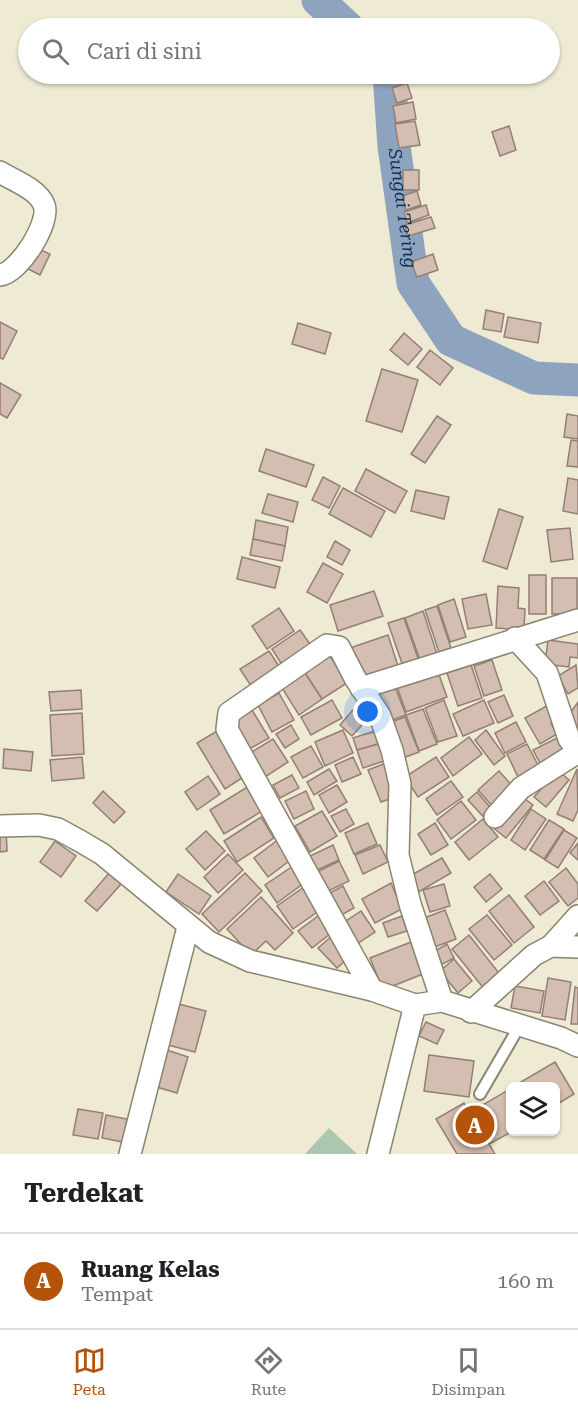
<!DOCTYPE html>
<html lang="id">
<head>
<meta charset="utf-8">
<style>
  :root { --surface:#fff; --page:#f6f6f6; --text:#202124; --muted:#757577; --line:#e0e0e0; --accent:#b45309 }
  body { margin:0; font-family:"Roboto Serif",serif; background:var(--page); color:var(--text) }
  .controls { position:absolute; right:18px; bottom:18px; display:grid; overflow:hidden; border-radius:9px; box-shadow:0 2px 4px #0004 }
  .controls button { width:54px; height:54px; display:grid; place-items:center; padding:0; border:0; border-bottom:2px solid var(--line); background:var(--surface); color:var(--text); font:30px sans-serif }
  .you { position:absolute; left:368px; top:712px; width:21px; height:21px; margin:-15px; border:4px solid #fff; border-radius:50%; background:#1a73e8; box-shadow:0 0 0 9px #1a73e833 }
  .badge { display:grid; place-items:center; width:39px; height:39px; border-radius:50%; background:var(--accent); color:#fff; font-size:20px; font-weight:700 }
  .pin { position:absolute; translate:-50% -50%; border:3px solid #fff; box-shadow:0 2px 6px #0006 }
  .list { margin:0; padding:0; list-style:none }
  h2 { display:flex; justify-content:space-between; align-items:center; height:78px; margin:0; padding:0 24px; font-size:26px }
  h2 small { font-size:20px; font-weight:400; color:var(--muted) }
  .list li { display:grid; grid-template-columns:39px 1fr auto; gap:18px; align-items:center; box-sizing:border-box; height:96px; padding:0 24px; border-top:2px solid var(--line) }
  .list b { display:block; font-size:22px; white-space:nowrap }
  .list p { margin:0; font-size:20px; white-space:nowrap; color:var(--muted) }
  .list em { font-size:20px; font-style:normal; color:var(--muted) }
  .icon { flex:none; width:33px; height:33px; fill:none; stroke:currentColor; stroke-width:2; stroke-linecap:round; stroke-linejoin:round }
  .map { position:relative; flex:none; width:578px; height:1154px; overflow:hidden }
  .search { position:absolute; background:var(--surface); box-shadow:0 2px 4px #0004; left:18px; right:18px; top:18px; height:66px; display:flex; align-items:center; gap:15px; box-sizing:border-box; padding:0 21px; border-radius:33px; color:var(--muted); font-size:22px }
  .sheet { height:174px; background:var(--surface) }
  nav { display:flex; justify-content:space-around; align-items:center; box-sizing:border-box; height:84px; border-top:2px solid var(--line); background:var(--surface); font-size:16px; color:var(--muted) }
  nav a { display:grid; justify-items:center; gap:3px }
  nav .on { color:var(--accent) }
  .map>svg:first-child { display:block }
  .green { fill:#acc6af }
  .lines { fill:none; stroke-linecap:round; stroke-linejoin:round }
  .river { stroke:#8ea4be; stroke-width:33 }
  .building { fill:#d4bdb1; stroke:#947f74; stroke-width:1.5 }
  .lane-casing { stroke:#898570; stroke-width:14 }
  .street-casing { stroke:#898570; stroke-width:24 }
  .lane { stroke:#fff; stroke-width:10 }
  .street { stroke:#fff; stroke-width:21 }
  .labels { text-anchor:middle; stroke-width:4.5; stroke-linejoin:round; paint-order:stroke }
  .water-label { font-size:18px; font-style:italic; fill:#0d3054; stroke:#eeead3 }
</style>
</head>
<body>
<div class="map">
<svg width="578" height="1154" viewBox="0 0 578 1154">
  <rect width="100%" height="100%" fill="#eeead3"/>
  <polygon class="green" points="329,1128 357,1154 305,1154"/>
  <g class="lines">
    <g class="river">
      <polyline points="318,0 348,28"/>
      <path id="s1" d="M 389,74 L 394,146 L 413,283 L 451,340 L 534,378 L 578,380"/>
    </g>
  </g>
  <g class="building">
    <polygon points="407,83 412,98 397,103 392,88"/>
    <polygon points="413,102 416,119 396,123 393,106"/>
    <polygon points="415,121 420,145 399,148 395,124"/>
    <polygon points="509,126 516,150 500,156 492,132"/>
    <rect x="403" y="170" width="16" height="20"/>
    <polygon points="417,191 421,205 406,210 402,196"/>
    <polygon points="426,205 429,215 407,223 404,212"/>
    <polygon points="431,217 435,228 408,236 405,225"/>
    <polygon points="32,246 50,254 40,275 22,266"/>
    <polygon points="433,254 438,270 417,277 411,262"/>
    <polygon points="486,310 504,314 501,332 483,329"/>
    <polygon points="508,317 541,323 538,343 504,337"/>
    <polygon points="0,322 17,331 3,359 0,358"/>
    <polygon points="298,323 331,333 325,354 292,344"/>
    <polygon points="404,333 422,349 408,365 390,350"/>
    <polygon points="430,350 453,368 440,385 417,367"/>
    <polygon points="382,369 418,380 402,432 366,421"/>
    <polygon points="0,383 21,395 7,418 0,414"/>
    <polygon points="567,414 578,416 578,439 564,437"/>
    <polygon points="437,416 451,425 425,463 411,454"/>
    <polygon points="571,440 578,441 578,467 567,466"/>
    <polygon points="266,449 314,465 306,487 259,471"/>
    <polygon points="366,469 407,491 395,513 355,491"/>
    <polygon points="323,477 340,486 329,508 312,500"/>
    <polygon points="568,478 578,480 578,514 563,511"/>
    <polygon points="343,488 385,511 371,537 329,514"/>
    <polygon points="416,490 449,497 444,519 411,511"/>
    <polygon points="268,494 298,502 293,522 262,513"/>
    <polygon points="499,509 523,517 507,569 483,561"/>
    <polygon points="256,520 288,527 285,546 253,539"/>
    <polygon points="570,528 573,559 551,562 547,530"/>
    <polygon points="253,539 285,546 282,561 250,555"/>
    <polygon points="335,541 350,550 342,565 327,557"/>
    <polygon points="242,557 280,567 275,588 237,579"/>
    <polygon points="323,563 343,574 327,603 307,592"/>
    <rect x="529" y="575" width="17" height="39"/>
    <rect x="552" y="578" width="25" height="36"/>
    <polygon points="498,586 519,588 518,608 525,609 524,630 496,628"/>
    <polygon points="374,591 383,616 338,631 330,605"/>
    <polygon points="486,594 492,625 468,629 462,599"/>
    <polygon points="454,599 466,637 450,642 438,605"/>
    <polygon points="437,606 451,648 439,652 425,610"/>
    <polygon points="279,608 294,631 267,649 252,626"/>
    <polygon points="423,611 437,654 420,660 405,618"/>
    <polygon points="404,618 421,667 405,672 388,623"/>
    <polygon points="300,630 315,651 286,671 272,649"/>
    <polygon points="388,635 399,669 362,682 350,648"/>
    <polygon points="548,640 578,644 578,658 570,657 569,667 545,664"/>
    <polygon points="269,651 282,671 253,689 240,669"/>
    <polygon points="330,656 347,683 322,699 305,673"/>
    <polygon points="492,660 502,690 484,696 474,666"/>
    <polygon points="471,665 482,698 458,706 447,673"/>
    <polygon points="576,665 578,688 568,694 558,676"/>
    <polygon points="438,672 447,697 406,712 397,687"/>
    <polygon points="305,673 322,699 299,715 282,688"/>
    <polygon points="395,687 406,715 384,723 374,695"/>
    <polygon points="81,690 82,709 51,711 49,692"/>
    <polygon points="279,693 294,720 272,732 258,705"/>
    <polygon points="504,695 513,716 498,723 488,702"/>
    <polygon points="332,700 342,718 311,735 301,717"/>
    <polygon points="444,700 457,736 438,742 425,708"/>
    <polygon points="484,700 494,723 463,736 453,714"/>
    <polygon points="578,702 578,728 566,719"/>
    <polygon points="358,704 371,715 352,736 340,725"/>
    <polygon points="550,704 558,719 551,723 557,734 540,744 525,718"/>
    <polygon points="423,709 437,744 419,751 406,715"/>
    <polygon points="252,710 269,738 246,751 230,724"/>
    <polygon points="82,713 84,754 52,756 50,715"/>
    <polygon points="405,717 419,752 400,759 386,724"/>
    <polygon points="516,722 526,742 505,753 495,733"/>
    <polygon points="291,725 299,739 285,748 276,734"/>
    <polygon points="343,730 353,753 325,766 315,742"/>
    <polygon points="378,730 382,743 357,750 353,738"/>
    <polygon points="486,730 505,756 494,765 475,740"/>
    <polygon points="217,731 245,776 225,789 197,743"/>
    <polygon points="563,735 572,751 542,767 533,750"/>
    <polygon points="469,737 482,754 453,776 441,758"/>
    <polygon points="273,739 288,762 265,777 250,753"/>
    <polygon points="382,743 387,760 363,768 357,750"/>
    <polygon points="527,744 540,769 519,779 507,754"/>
    <polygon points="311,746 323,767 303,778 291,757"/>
    <polygon points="4,749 33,752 31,771 3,768"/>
    <polygon points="82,757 84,778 52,781 50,760"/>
    <polygon points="353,757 361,774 342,782 335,765"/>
    <polygon points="436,757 449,777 418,797 405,777"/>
    <polygon points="386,763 398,796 381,802 368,770"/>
    <polygon points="329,769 337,781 314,795 307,782"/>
    <polygon points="577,769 578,810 573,821 557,814"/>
    <polygon points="558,770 569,780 546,807 534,797"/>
    <polygon points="499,771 515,789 494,808 478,790"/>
    <polygon points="292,775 299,788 280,798 273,785"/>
    <polygon points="208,776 220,794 197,810 185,792"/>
    <polygon points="451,781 463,797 437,815 426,799"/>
    <polygon points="337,785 347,802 329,813 319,795"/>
    <polygon points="249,786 264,810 224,834 210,810"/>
    <polygon points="103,791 125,812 114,823 93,803"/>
    <polygon points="306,791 314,809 294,819 285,801"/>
    <polygon points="477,792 496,814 488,822 468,800"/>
    <polygon points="519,794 533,805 506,838 492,827"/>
    <polygon points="461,801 476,820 451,839 437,820"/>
    <polygon points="346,809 354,824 340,832 331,816"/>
    <polygon points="531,809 546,819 525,850 511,840"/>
    <polygon points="322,811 337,836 310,852 295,826"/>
    <polygon points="261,817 274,838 237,862 224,841"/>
    <polygon points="483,819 498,837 469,860 455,842"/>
    <polygon points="549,820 564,829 544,859 530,850"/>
    <polygon points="368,823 377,844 354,854 345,833"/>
    <polygon points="435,823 448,845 431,855 418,834"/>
    <polygon points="6,828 7,851 0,852 0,829"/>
    <polygon points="564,830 577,838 558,868 545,860"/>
    <polygon points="206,831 225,851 205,870 186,849"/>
    <polygon points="279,839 293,858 268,877 254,858"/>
    <polygon points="55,841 76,856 61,877 40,862"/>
    <polygon points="578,843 578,860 570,853"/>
    <polygon points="333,845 339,860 315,871 308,857"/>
    <polygon points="380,845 388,862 363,874 355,855"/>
    <polygon points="228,854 243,870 218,893 204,877"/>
    <polygon points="442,858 451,873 415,894 406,878"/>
    <polygon points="339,861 349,881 322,894 313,874"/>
    <polygon points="293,866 304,883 277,903 265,885"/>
    <polygon points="566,868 578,884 578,898 568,906 549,882"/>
    <polygon points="110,872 122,883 97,911 85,901"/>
    <polygon points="245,873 262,891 219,932 202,914"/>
    <polygon points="178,874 211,896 199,914 166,892"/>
    <polygon points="490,874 502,889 486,902 474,887"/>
    <polygon points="544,881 559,901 540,915 525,896"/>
    <polygon points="391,883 402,909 375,923 362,899"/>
    <polygon points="444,884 450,906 430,912 423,890"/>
    <polygon points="307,885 323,908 293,929 277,906"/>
    <polygon points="343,886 354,908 336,918 324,896"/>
    <polygon points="509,895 534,927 514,943 489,911"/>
    <polygon points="261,897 293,933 275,950 266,941 251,955 227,929"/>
    <polygon points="445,910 456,939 429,949 419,920"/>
    <polygon points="361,911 375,932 354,946 340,925"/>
    <polygon points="322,913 335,930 312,948 298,931"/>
    <polygon points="487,915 512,945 494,960 469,929"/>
    <polygon points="402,916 407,931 388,937 383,923"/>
    <polygon points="333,935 352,955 337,968 318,948"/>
    <polygon points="469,935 502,977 485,990 452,949"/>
    <polygon points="411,942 423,974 383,990 370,958"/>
    <polygon points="447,944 454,958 435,968 428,955"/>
    <polygon points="454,959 472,981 458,993 440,971"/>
    <polygon points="548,978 571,982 565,1020 542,1016"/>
    <polygon points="515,986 544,991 540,1013 511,1008"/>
    <polygon points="575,987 578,988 578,1024 571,1024"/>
    <polygon points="171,1002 206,1011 195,1052 160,1043"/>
    <polygon points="426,1022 444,1030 437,1044 419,1036"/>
    <polygon points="164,1049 188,1057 177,1093 153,1086"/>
    <polygon points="429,1055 474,1061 469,1097 424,1091"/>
    <polygon points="555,1062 574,1094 556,1105 556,1086 514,1086"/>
    <polygon points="510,1089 511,1132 489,1144 495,1154 457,1154 436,1119 464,1103 469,1113"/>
    <polygon points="78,1109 103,1113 98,1139 73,1135"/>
    <polygon points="106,1115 127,1119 123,1142 102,1138"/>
  </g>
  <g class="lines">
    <g class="lane-casing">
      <polyline id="lane" points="480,1094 520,1025"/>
    </g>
    <g class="street-casing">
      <g id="street">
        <path d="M 0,172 C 14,181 38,189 44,205 C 51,222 19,273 0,275"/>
        <polyline points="515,638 547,673 569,739 578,751"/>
        <polyline points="361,688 578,620"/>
        <polyline points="495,817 521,788 578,752"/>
        <polyline points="0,826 39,825 58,829 80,841 102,854 209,942 250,961 372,990 415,1005 442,1001 561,1038 578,1046"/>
        <polyline points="551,946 578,916"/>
        <polyline points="372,990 227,729 229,713 327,645 339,647 355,678 380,716 392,750 400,784 398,855 410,904 442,1001"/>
        <polyline points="471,1012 534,955 551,946 578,947"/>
        <polyline points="130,1154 188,927"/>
        <polyline points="378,1154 415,1005"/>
      </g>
    </g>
    <use href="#lane" class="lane"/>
    <use href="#street" class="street"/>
  </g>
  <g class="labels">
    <g class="water-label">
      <text dy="6" stroke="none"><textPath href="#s1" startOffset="135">Sungai Tering</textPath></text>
    </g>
  </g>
</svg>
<div class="controls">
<button><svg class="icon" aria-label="layers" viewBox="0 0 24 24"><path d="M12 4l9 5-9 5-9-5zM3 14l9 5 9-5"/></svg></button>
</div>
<div class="you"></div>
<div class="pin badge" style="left:475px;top:1125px">A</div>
<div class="search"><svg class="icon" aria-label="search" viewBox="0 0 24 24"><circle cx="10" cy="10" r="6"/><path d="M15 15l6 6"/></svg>Cari di sini</div>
</div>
<section class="sheet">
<h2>Terdekat<small></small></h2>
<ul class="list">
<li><span class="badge">A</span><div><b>Ruang Kelas</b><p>Tempat</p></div><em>160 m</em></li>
</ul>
</section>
<nav>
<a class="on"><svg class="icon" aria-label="map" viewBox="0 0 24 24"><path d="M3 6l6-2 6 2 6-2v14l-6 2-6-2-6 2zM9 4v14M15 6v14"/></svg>Peta</a>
<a><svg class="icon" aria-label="directions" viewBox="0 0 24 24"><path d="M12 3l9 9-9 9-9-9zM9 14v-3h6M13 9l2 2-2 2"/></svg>Rute</a>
<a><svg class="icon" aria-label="saved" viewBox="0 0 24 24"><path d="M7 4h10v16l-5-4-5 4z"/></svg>Disimpan</a>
</nav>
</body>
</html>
